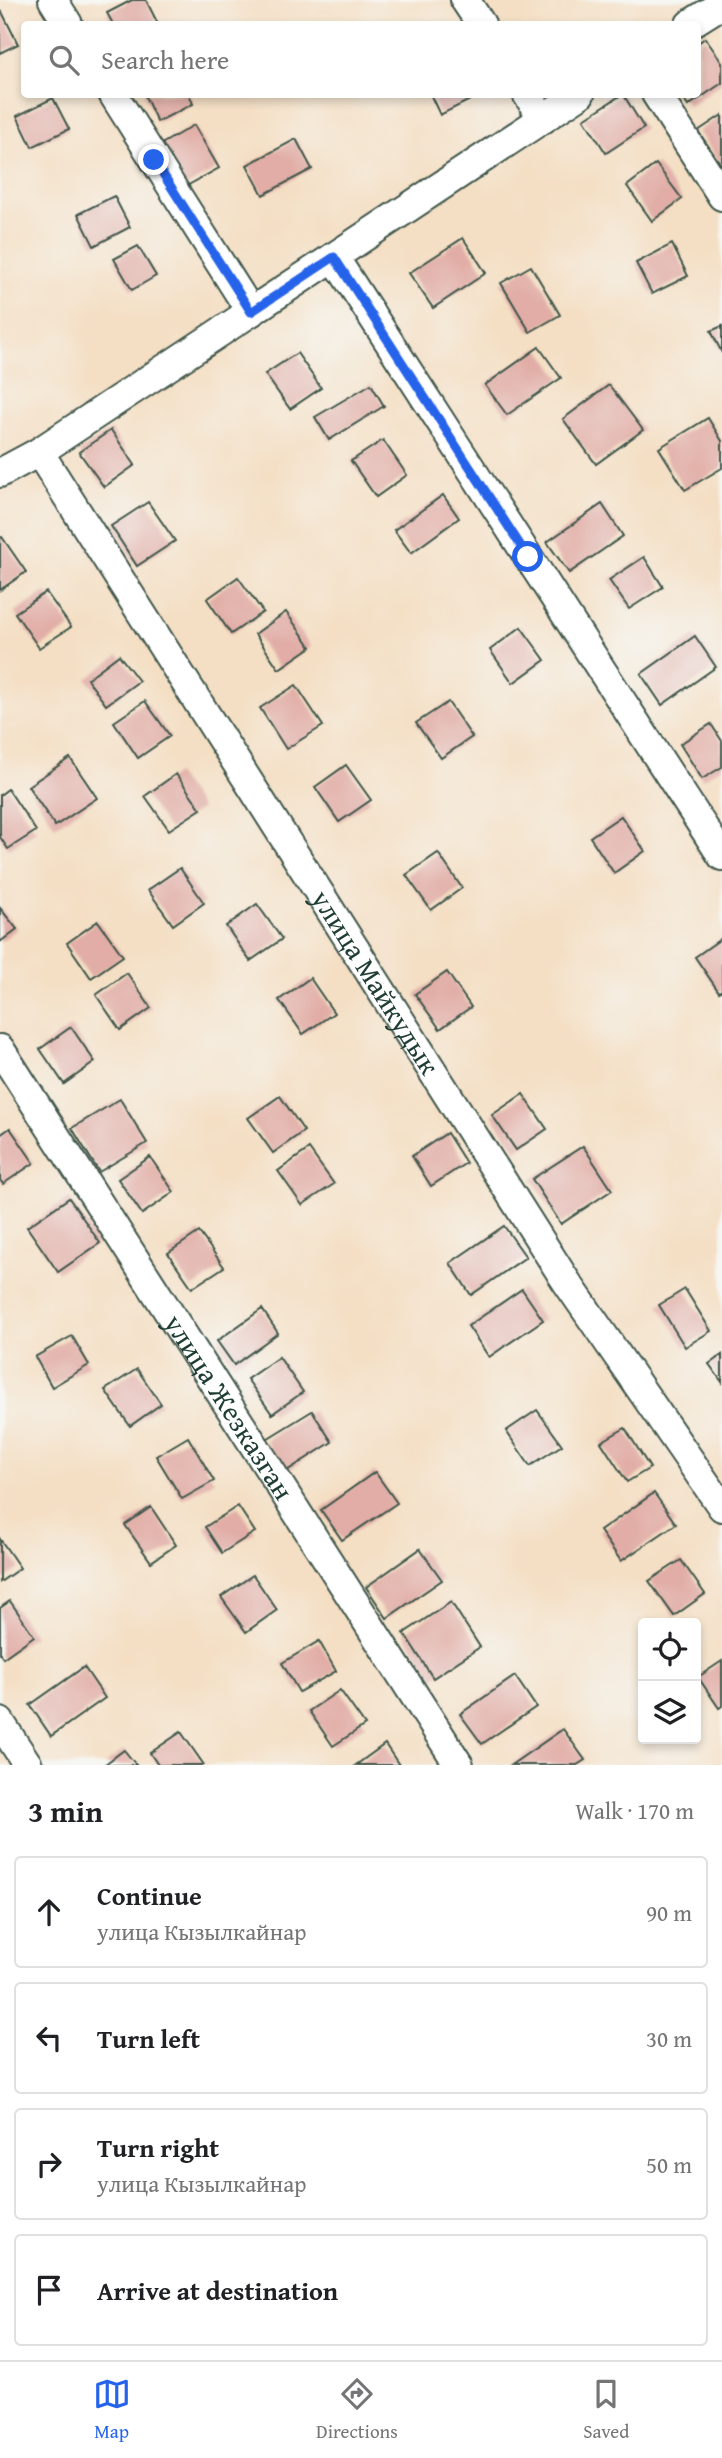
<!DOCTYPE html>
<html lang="en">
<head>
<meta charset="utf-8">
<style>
  :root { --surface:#fff; --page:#f6f6f6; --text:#202124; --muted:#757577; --line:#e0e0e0; --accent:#2563eb }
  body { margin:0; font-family:"Gentium Book Plus",serif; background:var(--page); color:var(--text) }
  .controls { position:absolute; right:21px; bottom:21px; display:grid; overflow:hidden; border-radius:7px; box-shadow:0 4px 10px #0003 }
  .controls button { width:63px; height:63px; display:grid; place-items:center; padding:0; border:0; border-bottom:2px solid var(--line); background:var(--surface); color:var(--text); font:35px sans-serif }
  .stop { position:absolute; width:21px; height:21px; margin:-16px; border:5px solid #2563eb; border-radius:50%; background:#fff }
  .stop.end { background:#2563eb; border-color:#fff; box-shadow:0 2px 7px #0008 }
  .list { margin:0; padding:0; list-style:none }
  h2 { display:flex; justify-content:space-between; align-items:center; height:91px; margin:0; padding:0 28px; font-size:30px }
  h2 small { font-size:23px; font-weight:400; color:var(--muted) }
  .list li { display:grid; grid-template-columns:46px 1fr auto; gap:21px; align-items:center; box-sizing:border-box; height:112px; margin:0 14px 14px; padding:0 14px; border:2px solid var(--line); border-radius:7px }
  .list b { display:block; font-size:26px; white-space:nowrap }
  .list p { margin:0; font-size:23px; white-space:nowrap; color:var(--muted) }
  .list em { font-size:23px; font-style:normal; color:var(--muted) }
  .icon { flex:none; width:38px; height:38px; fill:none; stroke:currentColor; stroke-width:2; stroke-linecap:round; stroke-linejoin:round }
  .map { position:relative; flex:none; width:722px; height:1765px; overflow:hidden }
  .search { position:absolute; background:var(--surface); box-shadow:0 4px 10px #0003; left:21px; right:21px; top:21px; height:77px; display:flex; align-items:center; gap:18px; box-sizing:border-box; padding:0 24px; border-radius:7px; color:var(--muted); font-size:26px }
  .sheet { height:595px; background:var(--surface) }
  nav { display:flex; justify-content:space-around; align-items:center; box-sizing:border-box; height:98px; border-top:2px solid var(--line); background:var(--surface); font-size:19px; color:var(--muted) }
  nav a { display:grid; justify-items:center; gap:4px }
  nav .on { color:var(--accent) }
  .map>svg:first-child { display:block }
  .building { fill:#e1ada6 }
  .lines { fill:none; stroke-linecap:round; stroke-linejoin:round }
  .minor-casing { stroke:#3f554a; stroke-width:32 }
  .minor { stroke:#fff; stroke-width:28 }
  .route { stroke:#2563eb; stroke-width:9 }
  .labels { text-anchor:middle; stroke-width:5; stroke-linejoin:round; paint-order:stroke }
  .street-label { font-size:28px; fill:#1f3d34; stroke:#f6f6f2 }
</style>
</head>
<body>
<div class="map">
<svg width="722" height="1765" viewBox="0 0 722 1765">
  <rect width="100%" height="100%" fill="#f6f6f2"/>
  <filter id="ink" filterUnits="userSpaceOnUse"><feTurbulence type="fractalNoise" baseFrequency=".0143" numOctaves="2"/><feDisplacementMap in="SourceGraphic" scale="14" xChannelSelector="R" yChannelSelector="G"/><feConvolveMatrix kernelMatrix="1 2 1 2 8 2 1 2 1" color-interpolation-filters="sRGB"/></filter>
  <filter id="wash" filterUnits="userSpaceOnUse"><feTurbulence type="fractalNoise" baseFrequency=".00686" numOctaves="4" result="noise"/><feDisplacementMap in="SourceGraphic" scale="28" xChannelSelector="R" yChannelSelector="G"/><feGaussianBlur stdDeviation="1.57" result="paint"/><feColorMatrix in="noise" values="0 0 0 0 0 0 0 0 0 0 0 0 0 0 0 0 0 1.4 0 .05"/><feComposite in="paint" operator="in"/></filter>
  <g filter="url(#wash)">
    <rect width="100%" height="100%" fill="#f4dfc4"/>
    <g id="blocks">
      <g class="building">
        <polygon points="132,0 146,0 158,24 113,24 107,13"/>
        <polygon points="2,12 18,44 0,53 0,14"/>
        <polygon points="705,38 722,62 722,83 688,106 680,94 698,94 698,43"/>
        <polygon points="144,94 189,94 193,104 157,122"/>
        <polygon points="430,94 475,94 476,97 440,115"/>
        <polygon points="623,94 644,128 606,153 584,119"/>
        <polygon points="53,98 69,129 32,147 17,116"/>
        <polygon points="722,115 722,166 698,131"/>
        <polygon points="194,125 219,168 183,188 158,146"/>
        <polygon points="296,139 312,169 263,195 247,165"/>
        <polygon points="656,164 682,199 652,221 627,186"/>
        <polygon points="114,196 130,227 94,246 78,214"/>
        <polygon points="463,238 486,273 433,308 409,273"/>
        <polygon points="672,244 688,276 652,294 636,263"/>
        <polygon points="138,246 156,276 132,290 114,259"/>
        <polygon points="531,266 560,315 530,332 501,283"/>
        <polygon points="722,326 722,353 711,331"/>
        <polygon points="539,347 561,378 507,415 485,385"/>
        <polygon points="297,353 321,388 290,409 265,374"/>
        <polygon points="371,384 384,406 329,440 315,417"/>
        <polygon points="609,385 643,430 596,464 563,419"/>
        <polygon points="708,418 722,441 722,468 685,490 659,448"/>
        <polygon points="111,430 135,465 104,487 79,452"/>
        <polygon points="383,440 407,475 376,497 351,461"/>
        <polygon points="443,495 459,518 411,553 394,530"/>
        <polygon points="148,502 175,541 137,566 111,526"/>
        <polygon points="602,504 623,536 569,573 547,542"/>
        <polygon points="2,537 26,572 0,590 0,538"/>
        <polygon points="644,557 663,587 629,609 609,580"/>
        <polygon points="238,577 263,612 231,634 207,599"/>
        <polygon points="46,592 71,627 39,648 15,613"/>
        <polygon points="286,612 311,647 279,669 255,634"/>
        <polygon points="521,627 545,660 513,683 490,650"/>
        <polygon points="695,636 716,667 662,705 641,674"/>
        <polygon points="119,655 139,681 106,705 87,679"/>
        <polygon points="296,685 323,726 286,749 260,708"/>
        <polygon points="145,701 170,736 138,758 114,722"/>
        <polygon points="448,702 472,737 441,758 416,723"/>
        <polygon points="711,724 722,741 722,767 702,779 680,744"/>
        <polygon points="70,758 97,798 55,826 28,786"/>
        <polygon points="346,765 371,800 339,822 315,787"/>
        <polygon points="176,774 201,809 169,830 145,796"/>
        <polygon points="8,789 36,831 8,849 0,837 0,795"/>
        <polygon points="621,816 645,851 614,873 590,837"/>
        <polygon points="438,853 462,888 431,910 406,875"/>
        <polygon points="180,868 204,903 173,925 148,890"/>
        <polygon points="257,904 282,939 250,961 226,926"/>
        <polygon points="0,908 17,929 0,942"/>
        <polygon points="98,921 123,956 91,978 67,943"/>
        <polygon points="722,938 722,990 719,992 695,957"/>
        <polygon points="447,972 471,1007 440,1029 415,994"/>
        <polygon points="127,973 151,1008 120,1030 96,995"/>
        <polygon points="310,978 334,1013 303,1034 279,1000"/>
        <polygon points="71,1027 95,1062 64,1084 40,1049"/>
        <polygon points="523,1094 547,1129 516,1150 492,1115"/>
        <polygon points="280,1096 304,1131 273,1153 248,1118"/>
        <polygon points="120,1099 147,1143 99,1172 72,1128"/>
        <polygon points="10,1128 34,1163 3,1184 0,1180 0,1135"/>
        <polygon points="447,1133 466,1163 431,1186 412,1156"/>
        <polygon points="583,1146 612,1190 561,1224 532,1179"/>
        <polygon points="309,1149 334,1184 302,1205 278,1171"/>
        <polygon points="150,1157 174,1192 142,1214 118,1179"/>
        <polygon points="69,1198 100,1243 58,1272 27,1227"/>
        <polygon points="504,1226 526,1257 471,1295 450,1263"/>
        <polygon points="199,1232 224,1267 192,1288 168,1253"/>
        <polygon points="522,1289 543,1320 489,1357 468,1326"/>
        <polygon points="685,1289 711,1331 685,1347 659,1305"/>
        <polygon points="262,1309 278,1333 234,1365 217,1341"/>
        <polygon points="72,1336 89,1365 52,1387 35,1357"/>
        <polygon points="722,1355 722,1382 709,1364"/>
        <polygon points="279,1357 303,1392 272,1414 247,1379"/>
        <polygon points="137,1369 161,1404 130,1426 105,1390"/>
        <polygon points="537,1410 562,1445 530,1466 506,1431"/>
        <polygon points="312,1411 332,1442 285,1472 265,1440"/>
        <polygon points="625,1428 650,1468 627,1482 601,1442"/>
        <polygon points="188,1437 214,1481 182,1499 156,1456"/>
        <polygon points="375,1472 397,1503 342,1540 321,1510"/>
        <polygon points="654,1493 676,1524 621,1561 600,1531"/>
        <polygon points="238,1506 255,1532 222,1553 205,1527"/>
        <polygon points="151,1507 176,1545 151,1562 125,1525"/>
        <polygon points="0,1539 20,1568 0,1582"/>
        <polygon points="420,1549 442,1580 387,1618 366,1587"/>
        <polygon points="681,1560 705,1594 674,1616 649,1581"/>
        <polygon points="253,1575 277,1610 246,1632 221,1597"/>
        <polygon points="10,1601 34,1636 3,1658 0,1654 0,1608"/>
        <polygon points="451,1602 480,1647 433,1678 404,1633"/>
        <polygon points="319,1641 336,1671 299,1692 282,1663"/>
        <polygon points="722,1661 722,1706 719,1708 698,1677"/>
        <polygon points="84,1667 105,1698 51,1736 30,1705"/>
        <polygon points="515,1676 536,1707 482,1744 460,1714"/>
        <polygon points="340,1690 365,1725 333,1746 309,1711"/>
        <polygon points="563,1729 585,1760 577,1765 511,1765"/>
        <polygon points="181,1732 204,1765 158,1765 150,1753"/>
        <polygon points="385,1744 399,1765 356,1765"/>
        <polygon points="124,1750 136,1765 104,1765"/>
      </g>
    </g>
  </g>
  <g filter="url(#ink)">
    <use href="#blocks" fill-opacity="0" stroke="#3f554a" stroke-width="2"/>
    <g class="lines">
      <g class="minor-casing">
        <g id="minor">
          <polyline points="53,0 68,24"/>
          <polyline points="465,0 481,24"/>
          <polyline points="690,24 722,4"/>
          <polyline points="113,94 251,312"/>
          <polyline points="527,94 543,119"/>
          <polyline points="656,94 722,196"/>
          <polyline points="334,257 722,856"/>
          <path id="s1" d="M 39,452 L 566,1281 L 722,1507"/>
          <polyline points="0,473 39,452 580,94"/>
          <path id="s2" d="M 0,1049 L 459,1765"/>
          <polyline points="0,1722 28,1765"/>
        </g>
      </g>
      <use href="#minor" class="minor"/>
    </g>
  </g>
  <g class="lines" filter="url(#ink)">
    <polyline class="route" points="154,160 251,312 334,257 528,557"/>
  </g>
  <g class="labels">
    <g class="street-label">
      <text dy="10" stroke="none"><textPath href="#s1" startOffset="628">улица Майкудык</textPath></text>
      <text dy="10" stroke="none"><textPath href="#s2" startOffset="425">улица Жезказган</textPath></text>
    </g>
  </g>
</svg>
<div class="controls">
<button><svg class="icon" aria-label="locate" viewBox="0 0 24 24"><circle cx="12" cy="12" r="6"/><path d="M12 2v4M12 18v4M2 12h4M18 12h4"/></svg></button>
<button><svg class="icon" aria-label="layers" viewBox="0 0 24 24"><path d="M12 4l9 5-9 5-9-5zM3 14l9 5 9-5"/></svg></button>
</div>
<div class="stop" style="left:528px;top:557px"></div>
<div class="stop end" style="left:154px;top:160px"></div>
<div class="search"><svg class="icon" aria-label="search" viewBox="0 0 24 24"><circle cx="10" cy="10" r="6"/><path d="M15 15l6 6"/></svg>Search here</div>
</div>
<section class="sheet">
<h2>3 min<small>Walk · 170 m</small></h2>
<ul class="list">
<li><svg class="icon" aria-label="ahead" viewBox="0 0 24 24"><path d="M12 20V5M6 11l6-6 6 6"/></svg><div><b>Continue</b><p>улица Кызылкайнар</p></div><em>90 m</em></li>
<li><svg class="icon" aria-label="left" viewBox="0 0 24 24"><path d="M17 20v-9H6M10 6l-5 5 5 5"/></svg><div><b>Turn left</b></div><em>30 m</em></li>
<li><svg class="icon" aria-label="right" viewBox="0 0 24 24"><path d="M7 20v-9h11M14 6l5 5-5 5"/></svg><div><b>Turn right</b><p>улица Кызылкайнар</p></div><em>50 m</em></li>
<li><svg class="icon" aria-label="arrive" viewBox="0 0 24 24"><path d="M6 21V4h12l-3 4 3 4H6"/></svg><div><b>Arrive at destination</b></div></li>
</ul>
</section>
<nav>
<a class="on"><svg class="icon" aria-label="map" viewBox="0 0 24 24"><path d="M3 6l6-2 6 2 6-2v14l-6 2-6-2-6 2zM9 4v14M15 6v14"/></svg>Map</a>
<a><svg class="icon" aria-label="directions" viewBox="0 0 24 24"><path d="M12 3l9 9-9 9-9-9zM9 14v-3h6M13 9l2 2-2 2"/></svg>Directions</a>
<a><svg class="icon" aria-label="saved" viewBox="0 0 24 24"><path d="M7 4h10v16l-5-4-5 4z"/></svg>Saved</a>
</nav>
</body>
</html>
